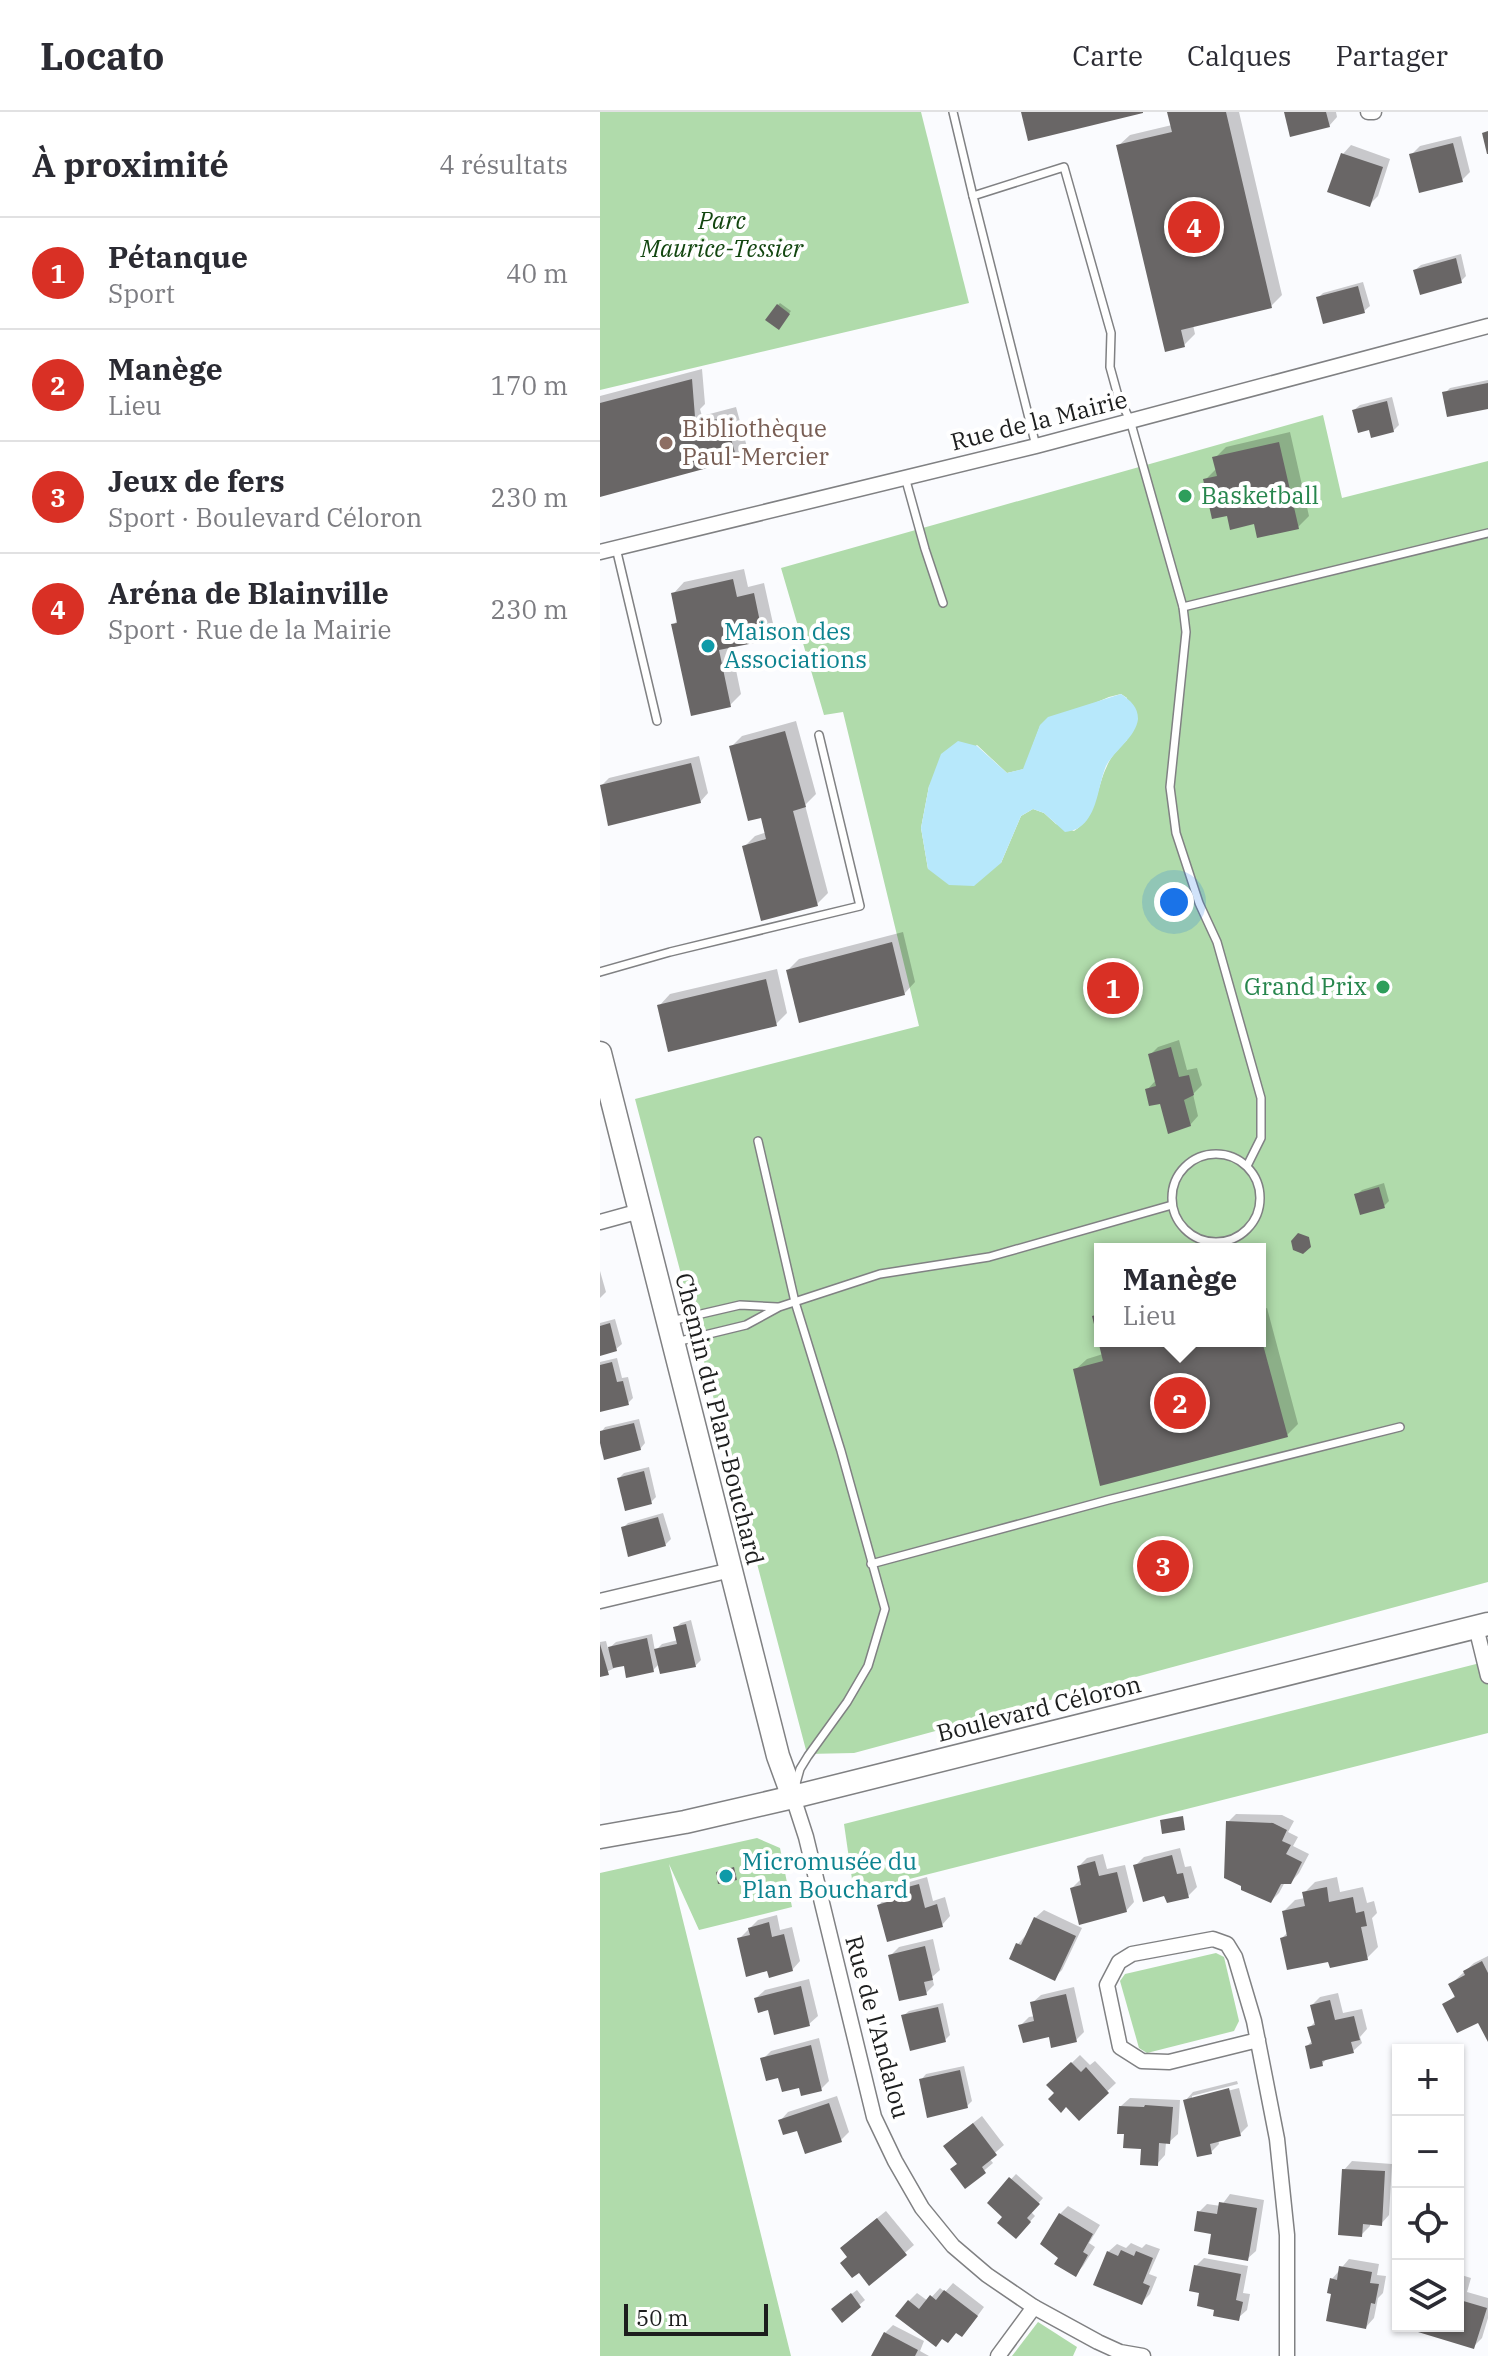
<!DOCTYPE html>
<html lang="fr">
<head>
<meta charset="utf-8">
<style>
  :root { --surface:#fff; --page:#f2f2f3; --text:#2b2b33; --muted:#7c7c81; --line:#e1e1e2; --accent:#d93025 }
  body { margin:0; font-family:"IBM Plex Serif",serif; background:var(--page); color:var(--text) }
  .controls { position:absolute; right:24px; bottom:24px; display:grid; overflow:hidden; border-radius:0px; box-shadow:0 2px 6px #0004 }
  .controls button { width:72px; height:72px; display:grid; place-items:center; padding:0; border:0; border-bottom:2px solid var(--line); background:var(--surface); color:var(--text); font:40px sans-serif }
  .scale { position:absolute; left:24px; bottom:20px; width:144px; box-sizing:border-box; padding-left:8px; border:4px solid #1d1e1e; border-top:0; font-size:22px; line-height:28px; white-space:nowrap; color:#1d1e1e; -webkit-text-stroke:6px #fff; paint-order:stroke }
  .you { position:absolute; left:574px; top:790px; width:28px; height:28px; margin:-20px; border:6px solid #fff; border-radius:50%; background:#1a73e8; box-shadow:0 0 0 12px #1a73e833 }
  .badge { display:grid; place-items:center; width:52px; height:52px; border-radius:50%; background:var(--accent); color:#fff; font-size:26px; font-weight:700 }
  .pin { position:absolute; translate:-50% -50%; border:4px solid #fff; box-shadow:0 2px 8px #0006 }
  .popup { position:absolute; left:494px; top:1131px; width:172px; height:104px; box-sizing:border-box; display:grid; place-content:center; border-radius:0px; background:var(--surface); filter:drop-shadow(0 2px 6px #0005); font-size:26px; white-space:nowrap; color:var(--muted) }
  .popup b { font-size:30px; color:var(--text) }
  .popup::after { content:''; position:absolute; left:50%; top:100%; margin-left:-16px; border:16px solid transparent; border-top-color:var(--surface) }
  .list { margin:0; padding:0; list-style:none }
  h2 { display:flex; justify-content:space-between; align-items:center; height:104px; margin:0; padding:0 32px; font-size:34px }
  h2 small { font-size:26px; font-weight:400; color:var(--muted) }
  .list li { display:grid; grid-template-columns:52px 1fr auto; gap:24px; align-items:center; box-sizing:border-box; height:112px; padding:0 32px; border-top:2px solid var(--line) }
  .list b { display:block; font-size:30px; white-space:nowrap }
  .list p { margin:0; font-size:26px; white-space:nowrap; color:var(--muted) }
  .list em { font-size:26px; font-style:normal; color:var(--muted) }
  .icon { flex:none; width:44px; height:44px; fill:none; stroke:currentColor; stroke-width:2; stroke-linecap:round; stroke-linejoin:round }
  .map { position:relative; flex:none; width:888px; height:2244px; overflow:hidden }
  header { display:flex; align-items:center; gap:48px; box-sizing:border-box; height:112px; padding:0 40px; background:var(--surface); border-bottom:2px solid var(--line) }
  header strong { font-size:38px }
  nav { display:flex; gap:44px; margin-inline-start:auto; font-size:28px }
  main { display:flex }
  aside { flex:1; background:var(--surface) }
  .map>svg:first-child { display:block }
  .green { fill:#b0dbab; fill-rule:evenodd }
  .water { fill:#b7e8fb }
  .shadow { fill:#0003 }
  .building { fill:#696666 }
  .lines { fill:none; stroke-linecap:round; stroke-linejoin:round }
  .lane-casing { stroke:#808183; stroke-width:10 }
  .street-casing { stroke:#808183; stroke-width:17 }
  .secondary-casing { stroke:#808183; stroke-width:25 }
  .lane { stroke:#fff; stroke-width:7 }
  .street { stroke:#fff; stroke-width:14 }
  .secondary { stroke:#fff; stroke-width:22 }
  .education-dot { fill:#8d6e63; stroke:#fff; stroke-width:3 }
  .leisure-dot { fill:#2e9e5b; stroke:#fff; stroke-width:3 }
  .culture-dot { fill:#0f9aa8; stroke:#fff; stroke-width:3 }
  .labels { text-anchor:middle; stroke-width:8; stroke-linejoin:round; paint-order:stroke }
  .park-label { font-size:24px; font-style:italic; fill:#134610; stroke:#fff }
  .street-label { font-size:24px; fill:#1d1e1e; stroke:#fff }
  .education-label { font-size:24px; fill:#785e54; stroke:#fff; text-anchor:start }
  .leisure-label { font-size:24px; fill:#27864d; stroke:#fff; text-anchor:start }
  .culture-label { font-size:24px; fill:#0d838f; stroke:#fff; text-anchor:start }
</style>
</head>
<body>
<header>
<strong>Locato</strong>
<nav><a>Carte</a><a>Calques</a><a>Partager</a></nav>
</header>
<main>
<aside>
<h2>À proximité<small>4 résultats</small></h2>
<ul class="list">
<li><span class="badge">1</span><div><b>Pétanque</b><p>Sport</p></div><em>40 m</em></li>
<li><span class="badge">2</span><div><b>Manège</b><p>Lieu</p></div><em>170 m</em></li>
<li><span class="badge">3</span><div><b>Jeux de fers</b><p>Sport · Boulevard Céloron</p></div><em>230 m</em></li>
<li><span class="badge">4</span><div><b>Aréna de Blainville</b><p>Sport · Rue de la Mairie</p></div><em>230 m</em></li>
</ul>
</aside>
<div class="map">
<svg width="888" height="2244" viewBox="0 0 888 2244">
  <rect width="100%" height="100%" fill="#fafbfe"/>
  <g class="green">
    <polygon points="0,0 321,0 369,191 0,278"/>
    <path d="M 723,303 L 742,386 L 888,349 L 888,1470 L 254,1641 L 207,1642 L 35,987 L 319,914 L 243,600 L 224,603 L 181,456 ZM 521,582 L 527,586 L 527,628 C 519,636 511,644 507,654 C 496,676 497,705 474,719 L 456,712 L 444,701 L 433,697 L 421,704 L 401,751 L 328,757 L 321,716 L 329,674 L 377,633 L 407,661 L 424,657 L 440,614 L 509,585 ZM 500,1137 L 660,1137 L 660,1229 L 500,1229 Z"/>
    <polygon points="888,1549 888,1621 254,1781 244,1712"/>
    <polygon points="157,1726 180,1736 192,1795 99,1818 69,1752 191,2244 0,2244 0,1761"/>
    <polygon points="616,1841 624,1845 639,1909 634,1919 547,1941 539,1936 520,1869 525,1862"/>
    <polygon points="438,2210 477,2235 473,2244 412,2244"/>
  </g>
  <path class="water" d="M 521,582 C 531,589 538,595 538,607 C 536,625 514,639 506,654 C 499,671 498,694 487,708 C 481,716 474,719 465,720 L 444,701 L 433,697 L 421,704 L 401,751 L 374,774 L 349,773 L 328,757 L 321,716 L 329,674 L 341,642 L 358,629 L 377,634 L 407,661 L 423,657 L 440,613 L 448,605 Z"/>
  <g class="shadow">
    <polygon points="569,0 639,0 682,183 671,194 593,213 595,222 584,233 518,34 530,23 572,13"/>
    <polygon points="686,0 736,0 737,5 729,14"/>
    <polygon points="861,24 870,60 862,68 812,42 820,34"/>
    <polygon points="751,33 790,47 778,84 769,93 743,42"/>
    <polygon points="861,142 866,164 861,169 815,158 821,153"/>
    <polygon points="763,170 770,194 764,199 718,186 723,181"/>
    <polygon points="180,191 191,199 179,215 178,193"/>
    <polygon points="102,257 105,292 100,297 102,304 136,295 147,335 136,346 0,383 0,284"/>
    <polygon points="888,268 888,295 845,281 850,276"/>
    <polygon points="792,285 799,313 793,319 770,316 754,298 760,293"/>
    <polygon points="690,320 709,404 698,415 655,409 628,402 605,368 617,356 615,346 626,335"/>
    <polygon points="144,457 148,475 164,471 174,516 163,527 131,534 141,582 130,593 73,513 78,508 73,482 84,470"/>
    <polygon points="196,609 216,682 205,693 228,781 217,792 144,735 155,724 167,720 162,704 131,635 142,624"/>
    <polygon points="99,644 108,681 100,690 1,674 9,666"/>
    <polygon points="303,820 315,870 304,882 188,858 199,847"/>
    <polygon points="177,857 187,901 176,912 59,894 70,882"/>
    <polygon points="579,928 587,958 597,956 602,973 593,982 598,1004 590,1013 547,978 556,968 550,943 558,935"/>
    <polygon points="784,1071 789,1089 784,1094 756,1083 762,1078"/>
    <polygon points="0,1159 6,1180 0,1186"/>
    <polygon points="667,1196 698,1312 687,1323 475,1258 487,1247 503,1242 494,1205 500,1198 500,1229 660,1229 660,1198"/>
    <polygon points="15,1207 22,1232 16,1237 0,1242 0,1211"/>
    <polygon points="17,1246 22,1266 28,1265 33,1286 28,1291 0,1295 0,1250"/>
    <polygon points="39,1307 45,1331 40,1337 0,1322 5,1315"/>
    <polygon points="49,1355 56,1385 51,1390 19,1366 24,1361"/>
    <polygon points="63,1401 71,1427 65,1433 23,1416 28,1411"/>
    <polygon points="91,1508 101,1548 95,1554 60,1551 53,1558 25,1551 0,1563 0,1530 6,1529 8,1537 16,1530 52,1522 55,1539 62,1532 78,1528 75,1516 81,1511"/>
    <polygon points="636,1702 682,1703 694,1709 688,1720 698,1725 693,1734 709,1742 699,1761 691,1770 685,1770 679,1781 671,1789 628,1710"/>
    <polygon points="580,1736 585,1755 591,1754 597,1775 588,1784 566,1782 536,1753 544,1745"/>
    <polygon points="503,1742 507,1757 525,1753 534,1790 526,1799 472,1776 480,1768 479,1754 487,1746"/>
    <polygon points="327,1765 333,1789 345,1785 350,1804 342,1813 279,1793 296,1774"/>
    <polygon points="737,1765 740,1780 763,1775 767,1791 774,1789 777,1801 772,1806 778,1835 767,1846 730,1848 682,1826 688,1820 684,1799 695,1788 705,1786 704,1781 715,1770"/>
    <polygon points="444,1798 482,1816 462,1858 454,1866 411,1846 418,1832 426,1823 435,1806"/>
    <polygon points="177,1803 180,1818 192,1815 200,1849 192,1858 139,1827 158,1808"/>
    <polygon points="333,1827 340,1858 332,1865 334,1873 326,1881 290,1844 299,1835"/>
    <polygon points="888,1844 888,1926 879,1908 844,1893 856,1883 851,1872 874,1851"/>
    <polygon points="209,1867 218,1904 209,1912 169,1896 156,1886 165,1878"/>
    <polygon points="474,1875 484,1920 476,1928 450,1923 421,1913 429,1905 435,1904 432,1891 441,1883"/>
    <polygon points="738,1881 743,1901 762,1897 767,1917 760,1925 762,1931 753,1939 728,1945 722,1952 707,1934 713,1928 710,1915 716,1909 712,1893 720,1885"/>
    <polygon points="343,1891 350,1923 345,1928 303,1904 309,1899"/>
    <polygon points="219,1926 229,1969 221,1977 201,1974 180,1964 163,1947 171,1939"/>
    <polygon points="480,1943 490,1953 495,1949 516,1971 479,2006 449,1973"/>
    <polygon points="364,1954 372,1989 367,1994 321,1968 326,1962"/>
    <polygon points="637,1969 638,1972 592,1984 592,1988 639,1976 648,2014 640,2022 618,2027 619,2032 611,2040 585,1989 593,1980"/>
    <polygon points="237,1984 249,2020 241,2028 180,2009 188,2000"/>
    <polygon points="530,1986 580,1988 578,2022 569,2030 566,2030 565,2043 557,2052 526,2020 521,1994"/>
    <polygon points="382,2004 404,2033 389,2046 393,2051 366,2074 354,2026"/>
    <polygon points="752,2049 792,2052 789,2103 781,2112 770,2111 770,2114 761,2123 744,2058"/>
    <polygon points="416,2062 443,2086 431,2100 435,2104 416,2125 405,2105 389,2091"/>
    <polygon points="630,2082 664,2088 656,2139 647,2147 613,2120 599,2100 607,2092 621,2094"/>
    <polygon points="468,2094 500,2113 489,2131 495,2135 483,2154 475,2163 460,2146 460,2102"/>
    <polygon points="286,2099 314,2133 270,2171 249,2144 250,2128"/>
    <polygon points="531,2131 542,2136 546,2132 560,2137 549,2162 557,2165 550,2182 541,2191 508,2140 517,2132 526,2136"/>
    <polygon points="604,2146 648,2154 643,2181 650,2182 647,2198 638,2206 616,2196 602,2179 596,2154"/>
    <polygon points="749,2147 779,2152 777,2163 786,2164 783,2181 778,2186 774,2206 766,2215 734,2180 732,2167"/>
    <polygon points="858,2162 871,2166 867,2180 888,2186 888,2206 882,2226 873,2235 822,2214 858,2214"/>
    <polygon points="353,2171 384,2195 370,2214 357,2219 348,2228 309,2189 317,2181 328,2189 340,2176 345,2180"/>
    <polygon points="257,2178 265,2188 242,2208 238,2192"/>
    <polygon points="293,2213 324,2229 320,2239 329,2244 274,2244 285,2221"/>
  </g>
  <g class="building">
    <polygon points="421,0 543,0 543,1 428,29"/>
    <polygon points="567,0 626,0 672,196 581,218 585,235 565,240 516,33 572,20"/>
    <polygon points="684,0 726,0 730,15 690,25"/>
    <polygon points="888,19 888,42 887,42 882,21"/>
    <polygon points="853,31 863,70 819,81 809,42"/>
    <polygon points="741,41 783,55 770,95 727,80"/>
    <polygon points="856,146 862,171 820,183 813,158"/>
    <polygon points="758,174 765,201 723,212 716,185"/>
    <polygon points="177,192 190,202 179,218 165,208"/>
    <polygon points="92,267 95,305 90,307 91,314 125,305 137,348 0,385 0,291"/>
    <polygon points="888,271 888,297 847,305 842,280"/>
    <polygon points="787,289 794,320 771,326 769,318 758,321 752,298"/>
    <polygon points="679,330 699,417 657,426 654,412 630,418 627,404 612,407 603,367 617,364 612,345"/>
    <polygon points="133,467 137,485 154,481 164,529 119,538 131,595 91,604 71,512 77,511 71,481"/>
    <polygon points="185,619 206,695 193,699 218,794 161,809 142,734 166,727 161,706 148,709 129,634"/>
    <polygon points="91,651 101,691 8,714 0,673"/>
    <polygon points="292,830 305,883 199,911 186,858"/>
    <polygon points="166,867 177,914 68,940 57,893"/>
    <polygon points="571,935 579,965 589,963 594,983 584,988 591,1014 568,1022 560,992 549,994 545,977 556,974 548,942"/>
    <polygon points="779,1075 785,1096 760,1103 754,1082"/>
    <polygon points="698,1121 709,1125 711,1135 703,1142 693,1138 691,1129"/>
    <polygon points="500,1202 500,1229 662,1229 688,1325 500,1374 473,1257 503,1249 492,1204"/>
    <polygon points="10,1211 17,1239 0,1244 0,1214"/>
    <polygon points="12,1250 17,1270 23,1269 29,1293 0,1300 0,1253"/>
    <polygon points="34,1311 41,1338 4,1348 0,1331 0,1319"/>
    <polygon points="44,1359 52,1392 25,1399 17,1366"/>
    <polygon points="58,1405 66,1434 28,1445 21,1415"/>
    <polygon points="86,1512 96,1555 60,1562 54,1537 77,1532 73,1515"/>
    <polygon points="47,1526 54,1560 26,1566 24,1554 13,1556 8,1535"/>
    <polygon points="0,1532 9,1563 0,1565"/>
    <polygon points="583,1704 585,1718 562,1722 560,1708"/>
    <polygon points="626,1709 673,1711 687,1718 682,1729 691,1733 686,1742 702,1750 691,1772 681,1772 671,1791 641,1778 641,1774 624,1766"/>
    <polygon points="572,1743 577,1762 583,1761 589,1786 567,1791 564,1784 543,1790 533,1753"/>
    <polygon points="495,1749 499,1764 517,1760 527,1800 479,1813 470,1776 481,1773 477,1754"/>
    <polygon points="134,1755 137,1768 118,1772 116,1760"/>
    <polygon points="319,1772 325,1796 337,1792 343,1815 287,1830 277,1793 287,1790 285,1781"/>
    <polygon points="727,1775 729,1790 753,1785 756,1801 764,1799 767,1814 761,1815 768,1848 730,1856 728,1850 687,1858 680,1826 687,1824 682,1799 705,1794 702,1780"/>
    <polygon points="434,1805 476,1824 455,1869 409,1847 416,1831 421,1833"/>
    <polygon points="169,1810 172,1825 184,1822 193,1859 169,1866 167,1859 146,1865 137,1826 150,1823 148,1816"/>
    <polygon points="325,1834 333,1868 324,1870 327,1883 299,1889 288,1843"/>
    <polygon points="882,1849 888,1861 888,1930 878,1911 857,1921 842,1892 855,1885 848,1872 865,1863 863,1859"/>
    <polygon points="201,1874 210,1914 174,1923 168,1898 158,1901 154,1886"/>
    <polygon points="466,1882 477,1930 451,1936 449,1925 423,1931 418,1913 434,1909 430,1890"/>
    <polygon points="730,1888 735,1908 754,1904 760,1928 751,1930 754,1941 722,1949 723,1954 710,1957 705,1934 712,1932 707,1915 715,1913 710,1893"/>
    <polygon points="338,1895 346,1930 310,1939 301,1903"/>
    <polygon points="211,1933 222,1979 201,1984 199,1976 182,1980 178,1966 166,1969 160,1946"/>
    <polygon points="471,1950 481,1960 486,1955 509,1981 479,2009 466,1995 461,2001 448,1987 454,1981 446,1973"/>
    <polygon points="360,1958 368,1996 327,2006 319,1967"/>
    <polygon points="629,1976 641,2024 610,2032 612,2042 597,2045 583,1988"/>
    <polygon points="229,1991 242,2030 205,2042 197,2019 183,2023 178,2008"/>
    <polygon points="545,1993 573,1995 570,2032 559,2031 558,2054 540,2053 541,2037 523,2036 524,2022 517,2022 519,1994 544,1995"/>
    <polygon points="373,2011 397,2043 382,2055 386,2061 365,2077 350,2057 357,2052 343,2034"/>
    <polygon points="742,2057 785,2059 782,2114 763,2112 762,2125 738,2123"/>
    <polygon points="409,2065 440,2092 427,2106 431,2110 416,2127 397,2111 402,2105 387,2091"/>
    <polygon points="619,2090 657,2096 648,2149 608,2142 611,2122 594,2119 597,2099 617,2102"/>
    <polygon points="459,2101 493,2122 483,2140 488,2143 476,2165 454,2152 458,2146 440,2132"/>
    <polygon points="277,2106 307,2143 269,2174 259,2161 252,2166 240,2151 247,2145 240,2136"/>
    <polygon points="521,2138 534,2144 536,2139 553,2146 543,2171 550,2174 542,2193 493,2173 507,2139 518,2144"/>
    <polygon points="594,2153 641,2162 636,2188 643,2190 639,2209 613,2204 614,2198 597,2194 599,2181 589,2179"/>
    <polygon points="739,2154 772,2160 770,2171 779,2172 775,2192 771,2191 766,2217 726,2209 731,2182 727,2181 730,2166 737,2168"/>
    <polygon points="858,2172 864,2174 860,2188 887,2196 874,2237 818,2220 820,2214 858,2214"/>
    <polygon points="344,2178 378,2204 362,2225 356,2221 348,2231 342,2227 336,2235 295,2204 308,2188 319,2197 330,2183 336,2188"/>
    <polygon points="251,2181 261,2195 242,2211 231,2197"/>
    <polygon points="284,2220 318,2238 315,2244 271,2244"/>
  </g>
  <g class="lines">
    <g class="lane-casing">
      <g id="lane">
        <polyline points="353,0 373,84"/>
        <polyline points="436,334 373,84 464,55 511,221 510,255 518,284 530,308 583,495 586,520 570,675 576,721 599,791 617,830 661,986 661,1026 647,1054"/>
        <polyline points="305,365 325,437 343,491"/>
        <polyline points="16,436 57,609"/>
        <polyline points="583,495 888,421"/>
        <polyline points="0,860 70,840 260,794 219,623"/>
        <polyline points="158,1029 195,1190 241,1339 285,1497 268,1554 247,1590 208,1644 200,1657 195,1675"/>
        <circle cx="616" cy="1086" r="44"/>
        <polyline points="71,1209 140,1193 177,1195"/>
        <polyline points="76,1230 146,1213 179,1195 280,1162 389,1145 572,1093"/>
        <polyline points="271,1452 508,1388 800,1315"/>
      </g>
    </g>
    <g class="street-casing">
      <g id="street">
        <polyline points="768,0 774,0"/>
        <polyline points="0,440 436,334 888,214"/>
        <polyline points="0,1110 40,1099"/>
        <polyline points="0,1489 131,1458"/>
        <polyline points="876,1515 888,1564"/>
        <polyline points="193,1685 206,1725 274,2005 295,2049 322,2096 353,2134 387,2163 434,2195 498,2230 520,2240 543,2244"/>
        <polyline points="658,1928 569,1950 542,1949 520,1935 507,1873 519,1850 532,1842 613,1827 627,1832 635,1845 654,1909 677,2027 687,2123 687,2244"/>
        <polyline points="398,2244 434,2195"/>
      </g>
    </g>
    <g class="secondary-casing">
      <g id="secondary">
        <polyline points="0,941 178,1644 193,1685"/>
        <polyline points="0,1725 85,1710 193,1685 888,1512"/>
      </g>
    </g>
    <use href="#lane" class="lane"/>
    <use href="#street" class="street"/>
    <use href="#secondary" class="secondary"/>
  </g>
  <circle class="education-dot" cx="66" cy="331" r="8"/>
  <g class="leisure-dot">
    <circle cx="585" cy="384" r="8"/>
    <circle cx="783" cy="875" r="8"/>
  </g>
  <g class="culture-dot">
    <circle cx="108" cy="534" r="8"/>
    <circle cx="126" cy="1764" r="8"/>
  </g>
  <g class="labels">
    <g class="park-label">
      <text x="122" y="117">Parc<tspan x="122" dy="28">Maurice-Tessier</tspan></text>
    </g>
    <g class="street-label">
      <text transform="translate(439 309) rotate(-14)" y="8">Rue de la Mairie</text>
      <text transform="translate(119 1307) rotate(76)" y="8">Chemin du Plan-Bouchard</text>
      <text transform="translate(439 1597) rotate(-14)" y="8">Boulevard Céloron</text>
      <text transform="translate(277 1915) rotate(75)" y="8">Rue de l'Andalou</text>
    </g>
    <g class="education-label">
      <text x="82" y="325">Bibliothèque<tspan x="82" dy="28">Paul-Mercier</tspan></text>
    </g>
    <g class="leisure-label">
      <text x="601" y="392">Basketball</text>
      <text x="767" y="883" text-anchor="end">Grand Prix</text>
    </g>
    <g class="culture-label">
      <text x="124" y="528">Maison des<tspan x="124" dy="28">Associations</tspan></text>
      <text x="142" y="1758">Micromusée du<tspan x="142" dy="28">Plan Bouchard</tspan></text>
    </g>
  </g>
</svg>
<div class="controls">
<button>+</button>
<button>−</button>
<button><svg class="icon" aria-label="locate" viewBox="0 0 24 24"><circle cx="12" cy="12" r="6"/><path d="M12 2v4M12 18v4M2 12h4M18 12h4"/></svg></button>
<button><svg class="icon" aria-label="layers" viewBox="0 0 24 24"><path d="M12 4l9 5-9 5-9-5zM3 14l9 5 9-5"/></svg></button>
</div>
<div class="scale">50 m</div>
<div class="you"></div>
<div class="pin badge" style="left:513px;top:876px">1</div>
<div class="pin badge" style="left:580px;top:1291px">2</div>
<div class="popup"><b>Manège</b>Lieu</div>
<div class="pin badge" style="left:563px;top:1454px">3</div>
<div class="pin badge" style="left:594px;top:115px">4</div>
</div>
</main>
</body>
</html>
